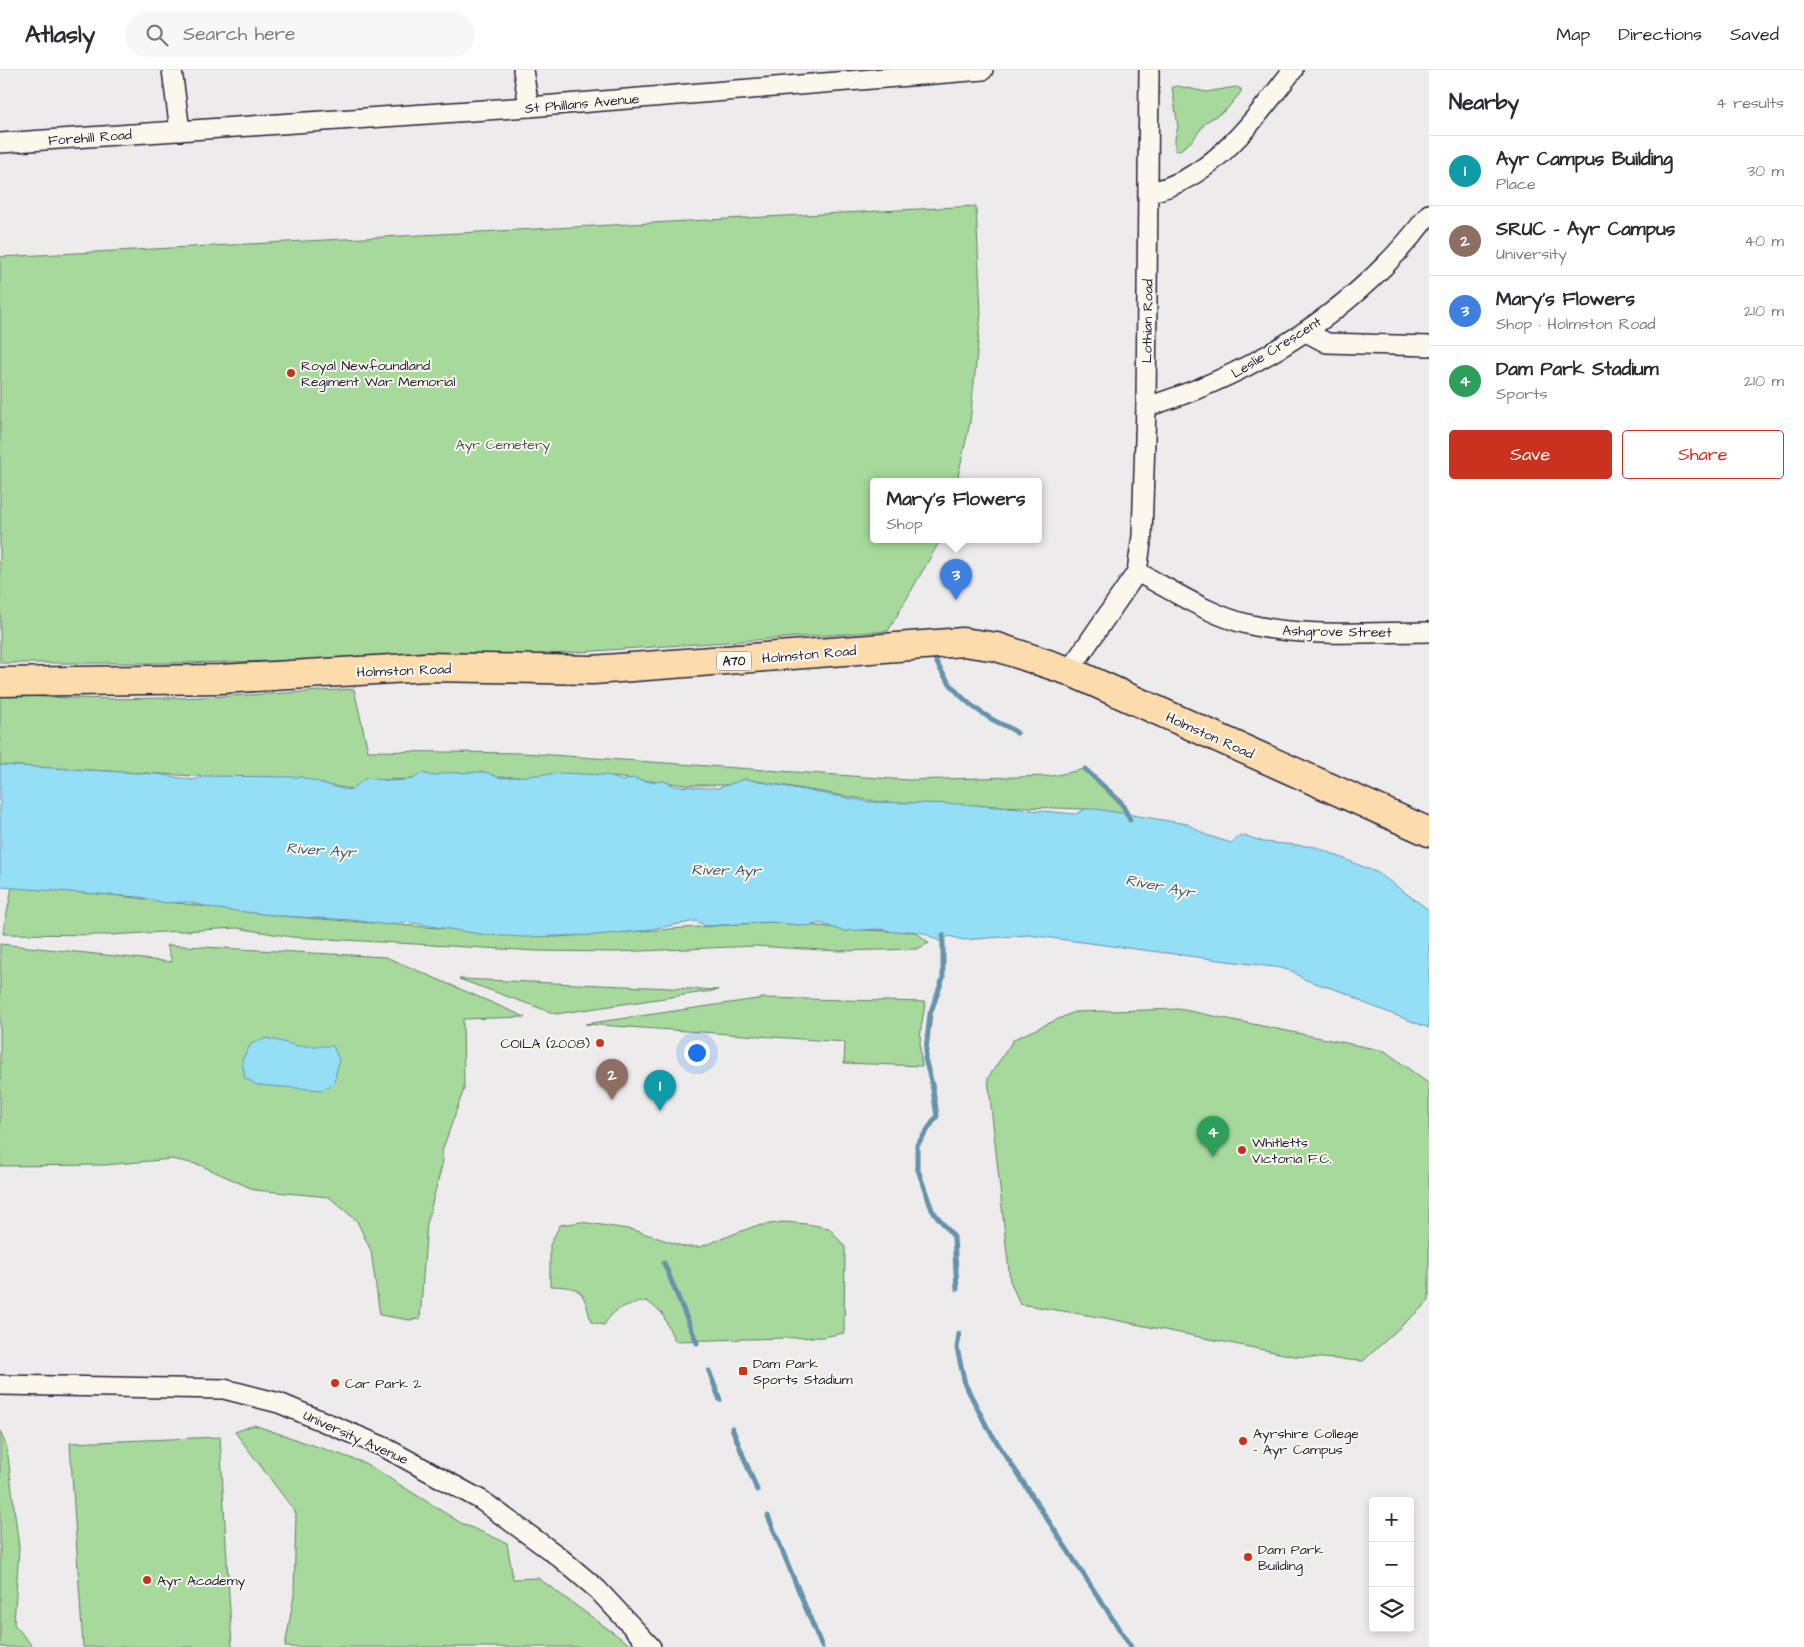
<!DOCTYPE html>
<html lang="en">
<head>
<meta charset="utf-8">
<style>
  :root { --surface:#fff; --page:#f7f7f7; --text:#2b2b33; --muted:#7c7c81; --line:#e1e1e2; --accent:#c8321e }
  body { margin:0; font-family:"Architects Daughter",sans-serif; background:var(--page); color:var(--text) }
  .controls { position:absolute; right:15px; bottom:15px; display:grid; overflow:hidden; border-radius:5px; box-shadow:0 2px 8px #0003 }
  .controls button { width:45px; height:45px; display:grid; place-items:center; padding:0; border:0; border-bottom:1px solid var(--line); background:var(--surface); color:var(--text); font:25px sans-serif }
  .you { position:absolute; left:696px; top:982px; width:18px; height:18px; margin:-12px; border:4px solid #fff; border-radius:50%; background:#1a73e8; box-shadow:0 0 0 8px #1a73e833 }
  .badge { display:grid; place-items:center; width:32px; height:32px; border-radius:50%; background:var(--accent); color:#fff; font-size:16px; font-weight:700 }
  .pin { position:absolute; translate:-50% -41px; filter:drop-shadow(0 1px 2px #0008) }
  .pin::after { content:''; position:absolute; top:26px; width:18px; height:15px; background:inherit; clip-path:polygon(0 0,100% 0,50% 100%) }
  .popup { position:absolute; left:870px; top:408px; width:172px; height:65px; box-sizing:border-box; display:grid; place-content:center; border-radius:5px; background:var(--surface); filter:drop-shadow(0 1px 4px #0005); font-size:16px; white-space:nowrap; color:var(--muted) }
  .popup b { font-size:19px; color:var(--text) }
  .popup::after { content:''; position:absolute; left:50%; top:100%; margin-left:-10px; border:10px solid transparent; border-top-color:var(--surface) }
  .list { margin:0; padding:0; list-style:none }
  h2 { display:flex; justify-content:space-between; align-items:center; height:65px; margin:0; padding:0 20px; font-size:21px }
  h2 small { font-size:16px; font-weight:400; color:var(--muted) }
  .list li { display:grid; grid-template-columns:32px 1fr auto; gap:15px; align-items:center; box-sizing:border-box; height:70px; padding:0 20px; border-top:1px solid var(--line) }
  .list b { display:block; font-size:19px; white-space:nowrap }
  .list p { margin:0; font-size:16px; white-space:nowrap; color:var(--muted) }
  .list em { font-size:16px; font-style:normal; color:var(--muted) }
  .actions { display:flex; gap:10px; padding:15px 20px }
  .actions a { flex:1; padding:11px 0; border:1px solid var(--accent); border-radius:5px; text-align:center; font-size:18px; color:var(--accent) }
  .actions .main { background:var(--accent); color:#fff }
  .icon { flex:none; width:28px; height:28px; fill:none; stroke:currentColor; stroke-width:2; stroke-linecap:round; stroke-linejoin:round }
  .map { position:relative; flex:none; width:1429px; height:1577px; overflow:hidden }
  header { display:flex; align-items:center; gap:30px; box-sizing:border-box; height:70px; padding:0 25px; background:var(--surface); border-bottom:1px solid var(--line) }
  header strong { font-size:24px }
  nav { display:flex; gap:28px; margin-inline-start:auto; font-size:18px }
  .search { width:350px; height:45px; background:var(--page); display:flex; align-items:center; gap:12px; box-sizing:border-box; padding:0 18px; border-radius:28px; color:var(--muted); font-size:19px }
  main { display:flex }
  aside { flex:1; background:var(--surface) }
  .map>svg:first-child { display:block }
  .green { fill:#a6d99b; stroke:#647e6b }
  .water { fill:#94def6; stroke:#6693ab }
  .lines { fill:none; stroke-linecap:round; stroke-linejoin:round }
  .stream { stroke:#6693ab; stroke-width:5 }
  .street-casing { stroke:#22223b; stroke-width:22 }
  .primary-casing { stroke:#22223b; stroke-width:31 }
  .street { stroke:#fbf7ec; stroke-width:19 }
  .primary { stroke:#fcdcac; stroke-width:28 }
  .poi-dot { fill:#c8321e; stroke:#fbf7ec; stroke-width:2 }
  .labels { text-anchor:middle; stroke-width:4; stroke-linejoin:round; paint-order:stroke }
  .shield { fill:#fbf7ec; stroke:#636270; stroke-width:1 }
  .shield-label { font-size:12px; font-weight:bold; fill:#22223b }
  .street-label { font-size:14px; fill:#22223b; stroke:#fbf7ec }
  .poi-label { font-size:14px; fill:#22223b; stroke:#fbf7ec; text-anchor:start }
  .park-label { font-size:14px; fill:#4a5958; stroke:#fbf7ec }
  .water-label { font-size:15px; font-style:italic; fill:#445a73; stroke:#fbf7ec }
</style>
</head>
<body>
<header>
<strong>Atlasly</strong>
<div class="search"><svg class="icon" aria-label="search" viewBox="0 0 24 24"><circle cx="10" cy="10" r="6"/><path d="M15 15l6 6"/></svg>Search here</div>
<nav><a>Map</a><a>Directions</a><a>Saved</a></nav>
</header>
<main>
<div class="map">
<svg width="1429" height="1577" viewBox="0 0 1429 1577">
  <rect width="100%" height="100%" fill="#edebec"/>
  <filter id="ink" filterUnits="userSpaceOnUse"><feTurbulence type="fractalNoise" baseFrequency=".02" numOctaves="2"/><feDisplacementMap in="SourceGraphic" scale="10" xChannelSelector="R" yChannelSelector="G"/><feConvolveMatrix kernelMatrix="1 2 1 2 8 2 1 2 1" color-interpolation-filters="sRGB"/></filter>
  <g filter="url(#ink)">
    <g class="green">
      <polygon points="1178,16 1206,22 1236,17 1241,19 1241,22 1226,40 1206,52 1192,71 1180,80 1175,81 1175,68 1178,57 1172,17"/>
      <polygon points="976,136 981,243 970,352 957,411 874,411 874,469 941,469 888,561 520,586 179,593 0,593 0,187"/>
      <path d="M 354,619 L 368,681 L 523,683 L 908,710 L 1052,706 L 1085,699 L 1128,744 L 1085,739 L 880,732 L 756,711 L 725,715 L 687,715 L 594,705 L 374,710 L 352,719 L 272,707 L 215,707 L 0,695 L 0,624 C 117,634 237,626 354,619 Z"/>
      <polygon points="12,817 112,825 282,846 556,867 771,852 865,860 916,862 929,873 917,879 839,881 755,876 617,882 537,881 292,867 237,858 109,865 3,864"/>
      <polygon points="0,874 172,892 167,875 386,887 525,947 463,949 464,1019 442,1081 443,1091 427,1153 420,1249 410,1250 380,1245 371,1181 357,1151 329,1127 255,1120 200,1095 172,1089 105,1095 0,1096"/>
      <polygon points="459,909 718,920 556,944"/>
      <path d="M 764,928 L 926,932 C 921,952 918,976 922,996 L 844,993 L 845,972 L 585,954 Z"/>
      <polygon points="1179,939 1385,981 1429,1014 1429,1231 1363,1291 1294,1286 1105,1248 1020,1234 1010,1211 988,1008 1014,969 1074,942"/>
      <path d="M 581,1152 L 634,1160 L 685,1177 L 700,1177 L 755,1156 L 784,1152 L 807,1154 L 829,1158 L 845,1177 L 844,1263 L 823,1267 L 675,1271 L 662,1243 L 647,1231 C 626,1235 616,1236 604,1255 L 591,1252 C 583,1220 583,1217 550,1216 L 550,1175 L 560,1155 Z"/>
      <polygon points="254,1355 365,1393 461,1453 507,1473 513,1509 538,1508 633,1577 285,1577 294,1525 296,1443 235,1362"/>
      <polygon points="0,1361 7,1378 19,1478 14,1554 33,1577 0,1577"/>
      <polygon points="220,1367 232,1577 83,1577 70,1373"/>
    </g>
    <g class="water">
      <polygon points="0,695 157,704 193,710 205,706 301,707 346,720 352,719 366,708 393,711 413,709 422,703 433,706 443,703 485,702 501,708 561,703 607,705 622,711 633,708 650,712 664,711 675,716 707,718 718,718 745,709 869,732 963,734 1076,744 1085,739 1096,739 1187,754 1206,765 1231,773 1238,767 1246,766 1264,772 1316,777 1378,803 1429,840 1429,958 1364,933 1349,924 1303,909 1294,902 1281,898 1028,865 963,870 949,866 941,872 924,863 909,861 894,862 881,859 842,861 820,853 808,856 771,852 706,856 696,851 640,861 595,865 524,867 486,865 406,852 387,855 353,850 282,846 217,839 188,832 165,833 140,827 0,817"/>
      <polygon points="267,968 298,976 333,976 339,990 334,1013 323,1020 257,1015 245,1008 242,990 251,974"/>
    </g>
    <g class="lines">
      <g class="stream">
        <path d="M 935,589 C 946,613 966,634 990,648 C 999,654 1009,656 1017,663"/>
        <polyline points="1085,699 1121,732 1130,750"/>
        <polyline points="943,865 943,908 930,944 925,989 932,1014 937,1046 917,1075 917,1097 932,1140 954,1167 957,1219"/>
        <polyline points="664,1193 697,1273"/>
        <polyline points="959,1264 957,1278 965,1314 987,1357 1131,1577"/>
        <polyline points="709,1301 720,1330"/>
        <polyline points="732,1358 757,1420"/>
        <polyline points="768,1446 822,1577"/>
      </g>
      <g class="street-casing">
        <g id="street">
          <polyline points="172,0 180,61"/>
          <polyline points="523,0 529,37"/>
          <polyline points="0,73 529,37 983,0"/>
          <path d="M 1150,122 C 1214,109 1255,48 1293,0"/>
          <polyline points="1306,262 1327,273 1429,276"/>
          <path d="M 1146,337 C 1256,304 1360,237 1429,144"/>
          <polyline points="1137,502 1142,466 1146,337 1149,0"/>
          <path d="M 1069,601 L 1137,502 C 1172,520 1209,545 1247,554 C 1302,568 1372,562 1429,562"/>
          <polyline points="0,1315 224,1319 279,1333 384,1377 481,1430 558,1486 598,1520 651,1577"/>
        </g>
      </g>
      <g class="primary-casing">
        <polyline id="primary" points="0,612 221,609 426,597 593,600 963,572 997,577 1069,601 1429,762"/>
      </g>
      <use href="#street" class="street"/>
      <use href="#primary" class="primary"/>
    </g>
  </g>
  <g class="poi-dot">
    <circle cx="291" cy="303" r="5"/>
    <circle cx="600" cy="973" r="5"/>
    <circle cx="1242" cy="1080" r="5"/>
    <rect x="738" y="1296" width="10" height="10" rx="2.5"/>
    <circle cx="335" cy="1313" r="5"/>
    <circle cx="1243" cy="1371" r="5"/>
    <circle cx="1248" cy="1487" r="5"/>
    <circle cx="147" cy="1510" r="5"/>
  </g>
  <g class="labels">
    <rect class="shield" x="716.5" y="581.5" width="35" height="19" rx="4"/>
    <g class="shield-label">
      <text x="734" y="595">A70</text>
    </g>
    <g class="street-label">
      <text transform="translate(582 33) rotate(-5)" y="5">St Phillans Avenue</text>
      <text transform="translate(90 67) rotate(-4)" y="5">Forehill Road</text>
      <text transform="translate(1147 251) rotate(-89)" y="5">Lothian Road</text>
      <text transform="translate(1276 277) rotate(-32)" y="5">Leslie Crescent</text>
      <text transform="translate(1337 561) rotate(1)" y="5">Ashgrove Street</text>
      <text transform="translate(809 584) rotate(-5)" y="5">Holmston Road</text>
      <text transform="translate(404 600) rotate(-2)" y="5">Holmston Road</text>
      <text transform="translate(1210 665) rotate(24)" y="5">Holmston Road</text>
      <text transform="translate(356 1367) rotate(24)" y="5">University Avenue</text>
    </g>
    <g class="poi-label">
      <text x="301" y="300">Royal Newfoundland<tspan x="301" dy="16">Regiment War Memorial</tspan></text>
      <text x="590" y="978" text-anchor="end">COILA (2008)</text>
      <text x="1252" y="1077">Whitletts<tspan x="1252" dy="16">Victoria F.C.</tspan></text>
      <text x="753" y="1298">Dam Park<tspan x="753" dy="16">Sports Stadium</tspan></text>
      <text x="345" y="1318">Car Park 2</text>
      <text x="1253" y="1368">Ayrshire College<tspan x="1253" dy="16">- Ayr Campus</tspan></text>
      <text x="1258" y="1484">Dam Park<tspan x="1258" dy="16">Building</tspan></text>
      <text x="157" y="1515">Ayr Academy</text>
    </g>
    <g class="park-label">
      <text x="503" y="379">Ayr Cemetery</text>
    </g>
    <g class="water-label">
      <text transform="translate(321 780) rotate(4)" y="5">River Ayr</text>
      <text transform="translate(726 800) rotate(1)" y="5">River Ayr</text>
      <text transform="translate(1160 816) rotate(11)" y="5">River Ayr</text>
    </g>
  </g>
</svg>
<div class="controls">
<button>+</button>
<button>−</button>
<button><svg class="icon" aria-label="layers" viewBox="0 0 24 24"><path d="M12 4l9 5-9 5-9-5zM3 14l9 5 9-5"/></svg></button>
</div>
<div class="you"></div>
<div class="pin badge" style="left:660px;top:1041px;background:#0f9aa8">1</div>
<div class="pin badge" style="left:612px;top:1030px;background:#8d6e63">2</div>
<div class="pin badge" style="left:956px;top:530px;background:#3f7fe0">3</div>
<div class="popup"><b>Mary's Flowers</b>Shop</div>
<div class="pin badge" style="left:1213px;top:1087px;background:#2e9e5b">4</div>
</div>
<aside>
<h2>Nearby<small>4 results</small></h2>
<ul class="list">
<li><span class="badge" style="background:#0f9aa8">1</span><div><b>Ayr Campus Building</b><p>Place</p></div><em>30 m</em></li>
<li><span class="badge" style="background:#8d6e63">2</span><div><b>SRUC - Ayr Campus</b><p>University</p></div><em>40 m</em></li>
<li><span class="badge" style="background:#3f7fe0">3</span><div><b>Mary's Flowers</b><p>Shop · Holmston Road</p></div><em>210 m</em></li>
<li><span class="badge" style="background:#2e9e5b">4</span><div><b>Dam Park Stadium</b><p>Sports</p></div><em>210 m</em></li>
</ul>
<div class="actions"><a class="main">Save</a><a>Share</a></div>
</aside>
</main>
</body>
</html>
